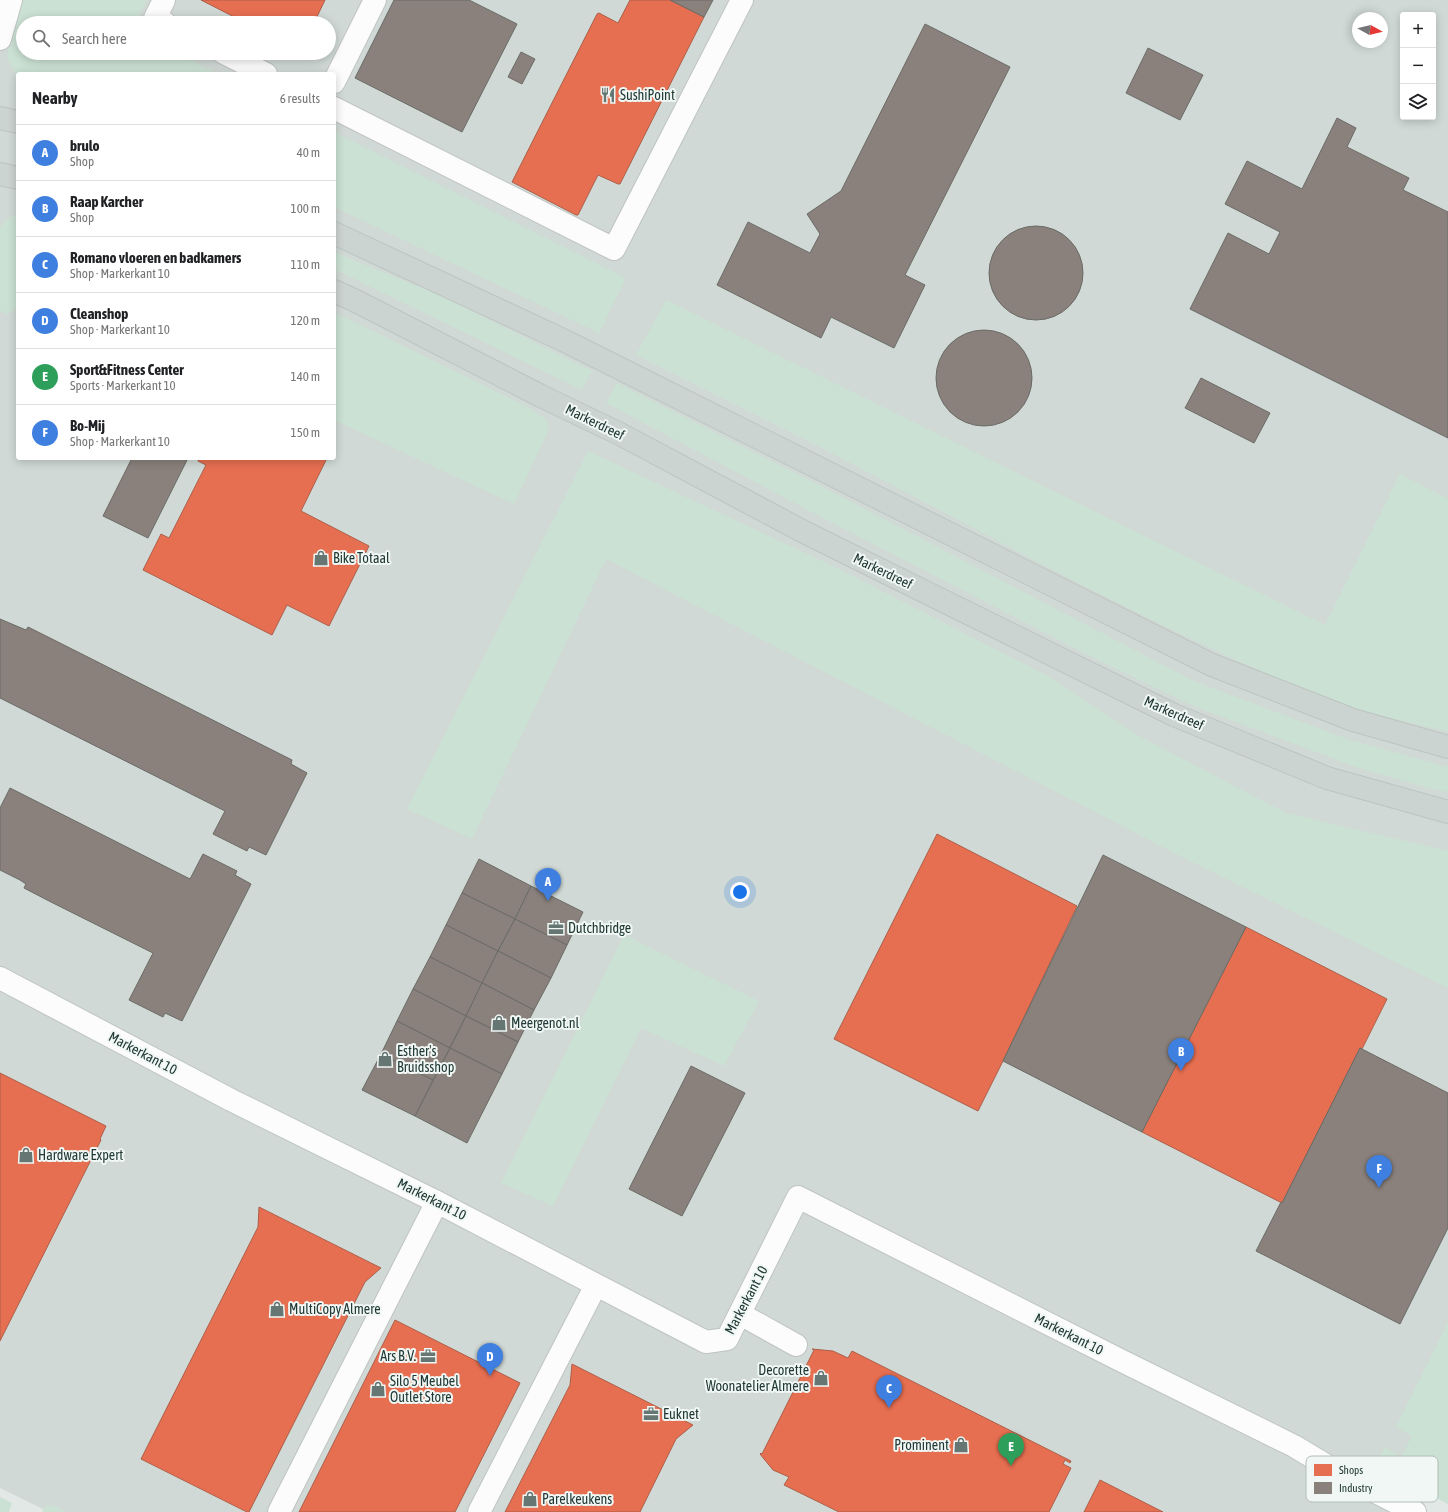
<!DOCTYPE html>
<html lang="en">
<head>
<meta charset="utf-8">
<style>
  :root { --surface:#fff; --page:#f6f6f6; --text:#202124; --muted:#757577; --line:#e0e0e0; --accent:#2563eb }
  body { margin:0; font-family:"Asap Condensed",sans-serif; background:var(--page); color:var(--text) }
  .controls { position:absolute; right:12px; top:12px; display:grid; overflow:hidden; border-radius:4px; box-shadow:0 2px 10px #0003 }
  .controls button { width:36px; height:36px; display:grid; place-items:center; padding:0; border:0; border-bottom:1px solid var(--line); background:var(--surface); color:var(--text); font:20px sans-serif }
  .compass { position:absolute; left:1352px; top:12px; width:36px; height:36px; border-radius:50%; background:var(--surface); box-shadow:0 2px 10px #0003; rotate:98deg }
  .you { position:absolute; left:740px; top:892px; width:14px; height:14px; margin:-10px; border:3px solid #fff; border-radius:50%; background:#1a73e8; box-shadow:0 0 0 6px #1a73e833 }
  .badge { display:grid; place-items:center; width:26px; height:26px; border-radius:50%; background:var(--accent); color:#fff; font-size:13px; font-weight:700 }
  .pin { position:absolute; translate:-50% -33px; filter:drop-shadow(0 1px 2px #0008) }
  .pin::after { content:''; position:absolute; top:21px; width:14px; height:12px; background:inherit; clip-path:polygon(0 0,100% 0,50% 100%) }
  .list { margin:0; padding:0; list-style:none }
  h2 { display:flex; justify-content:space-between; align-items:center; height:52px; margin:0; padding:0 16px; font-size:17px }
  h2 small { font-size:13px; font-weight:400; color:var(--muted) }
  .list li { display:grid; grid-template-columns:26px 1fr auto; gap:12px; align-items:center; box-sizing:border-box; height:56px; padding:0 16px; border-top:1px solid var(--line) }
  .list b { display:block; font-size:15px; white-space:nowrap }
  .list p { margin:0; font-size:13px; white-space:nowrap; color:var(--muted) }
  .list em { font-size:13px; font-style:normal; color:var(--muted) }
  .icon { flex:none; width:22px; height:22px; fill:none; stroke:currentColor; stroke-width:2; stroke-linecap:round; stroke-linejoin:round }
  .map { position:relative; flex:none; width:1448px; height:1512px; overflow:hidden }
  .search { position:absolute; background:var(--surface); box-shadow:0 2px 10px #0003; left:16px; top:16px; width:320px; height:44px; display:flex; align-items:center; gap:10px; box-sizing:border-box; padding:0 14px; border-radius:22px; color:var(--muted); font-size:15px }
  .panel { position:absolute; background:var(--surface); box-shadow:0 2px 10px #0003; left:16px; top:72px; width:320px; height:388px; border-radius:4px }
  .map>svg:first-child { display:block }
  .built { fill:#d0d9d5; fill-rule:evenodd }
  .green { fill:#cbe1d3 }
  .shops { fill:#e76f51; stroke:#ac5f49 }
  .industry { fill:#8a817c; stroke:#6a6b67 }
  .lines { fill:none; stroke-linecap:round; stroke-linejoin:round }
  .minor-casing { stroke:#bfc4c2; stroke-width:24 }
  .major-casing { stroke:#bcc4c2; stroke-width:24 }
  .minor { stroke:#fbfcfb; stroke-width:22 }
  .major { stroke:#ccd4d2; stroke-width:22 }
  .labels { text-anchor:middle; stroke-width:4; stroke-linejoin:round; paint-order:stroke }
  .poi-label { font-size:14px; fill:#213935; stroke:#f0f7f4; text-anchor:start }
  .street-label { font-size:14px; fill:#213935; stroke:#f0f7f4 }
  .key { fill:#f0f7f4; stroke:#b2bebb; stroke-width:1 }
  .key-label { font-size:11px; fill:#213935 }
</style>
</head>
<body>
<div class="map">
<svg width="1448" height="1512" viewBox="0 0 1448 1512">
  <rect width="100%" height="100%" fill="#e2e8e5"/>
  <path class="built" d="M 0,0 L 1448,0 L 1448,1394 L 1388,1512 L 49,1512 L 0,1488 ZM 1403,15 L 1433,15 L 1433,117 L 1403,117 ZM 1358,18 L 1382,18 L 1382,42 L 1358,42 ZM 23,23 L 329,23 L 329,53 L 23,53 ZM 18,74 L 334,74 L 334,458 L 18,458 Z"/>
  <g class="green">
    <polygon points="20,0 147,0 135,23 23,23 23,53 176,53 218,74 18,74 18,79 7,57"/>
    <polygon points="334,132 626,278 599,333 334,207"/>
    <polygon points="18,214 18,309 6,314 0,311 0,227 11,216"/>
    <polygon points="334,252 446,298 592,371 582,390 334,269"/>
    <polygon points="666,300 1325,625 1400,474 1448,499 1448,732 1363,711 1301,689 1234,659 1162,625 1074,581 824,449 636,355"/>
    <polygon points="334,312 526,406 547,420 549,429 514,504 334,420"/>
    <polygon points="617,383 817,484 1194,681 1350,740 1448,767 1448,792 1425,787 1356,767 1193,706 1084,653 821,517 606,403"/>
    <polygon points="588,451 837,568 1048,676 1139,736 1286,813 1448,851 1448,988 1184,858 606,559 472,839 407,809"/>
    <polygon points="624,935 759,1001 724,1066 641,1028 553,1206 501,1183"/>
    <polygon points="1448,1322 1448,1504 1386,1472 1379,1461 1385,1447 1401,1457 1412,1436 1396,1427"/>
    <polygon points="0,1497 12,1503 9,1512 0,1512"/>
    <polygon points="52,1505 66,1512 42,1512 45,1506"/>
  </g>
  <g class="shops">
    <polygon points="201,0 325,0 314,23 246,23"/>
    <polygon points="630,0 670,0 704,17 620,184 618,184 598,175 578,215 576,215 512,182 597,14 599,13 618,23"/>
    <polygon points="199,458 327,458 301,511 369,546 329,626 287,605 272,635 143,570 161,534 169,538 206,465 198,461"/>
    <polygon points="937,834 1077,906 1003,1061 978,1111 834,1039"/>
    <polygon points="1246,927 1387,999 1362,1049 1360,1048 1282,1203 1142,1132"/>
    <polygon points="0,1073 106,1126 100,1139 101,1140 0,1341"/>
    <polygon points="259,1207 381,1268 365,1282 249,1512 247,1512 141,1459 258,1227"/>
    <polygon points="395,1320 520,1383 455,1512 299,1512"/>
    <polygon points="812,1349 833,1351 848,1358 852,1351 1071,1461 1070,1463 1065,1460 1063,1464 1071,1468 1049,1512 839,1512 784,1485 789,1477 773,1470 760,1454 761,1453 762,1454 814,1350"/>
    <polygon points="572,1364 693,1425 676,1439 640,1512 505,1512 570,1385"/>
    <polygon points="1100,1480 1163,1512 1084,1512"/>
  </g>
  <g class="industry">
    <polygon points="394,0 469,0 517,24 462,132 355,78"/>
    <polygon points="670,0 713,0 704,17"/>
    <polygon points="925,24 1010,67 905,275 925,285 894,348 831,317 821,338 717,285 748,222 810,253 820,234 807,214 841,191"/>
    <polygon points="1148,48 1203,75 1180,120 1126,93"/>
    <polygon points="521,52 535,59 522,84 508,77"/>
    <polygon points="1337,118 1356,128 1347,147 1409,178 1403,190 1448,212 1448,438 1190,309 1228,233 1269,254 1280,232 1225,204 1247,161 1302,189"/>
    <circle cx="1036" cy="273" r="47"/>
    <circle cx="984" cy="378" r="48"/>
    <polygon points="1201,378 1270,413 1254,443 1185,408"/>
    <polygon points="132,458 188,458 148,538 103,516"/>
    <polygon points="0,619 26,630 28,627 56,641 292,760 291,764 307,773 266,855 249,847 247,851 213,834 225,811 0,698"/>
    <polygon points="10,788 190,879 203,854 237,871 235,875 251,884 182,1021 165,1013 163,1017 129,1000 153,953 49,901 24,888 26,884 20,880 0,870 0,808"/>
    <polygon points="1103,855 1246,927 1142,1132 1003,1061"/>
    <polygon points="479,859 531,886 515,919 462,893"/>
    <polygon points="531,886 583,912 567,945 515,919"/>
    <polygon points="462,893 515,919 498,951 446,925"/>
    <polygon points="515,919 567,945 551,978 498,951"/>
    <polygon points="446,925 498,951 482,983 430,957"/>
    <polygon points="498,951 551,978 534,1010 482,983"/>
    <polygon points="430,957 482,983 466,1016 413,989"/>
    <polygon points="482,983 534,1010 518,1042 466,1016"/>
    <polygon points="413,989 466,1016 450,1048 397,1021"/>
    <polygon points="466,1016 518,1042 502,1074 450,1048"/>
    <polygon points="397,1021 450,1048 433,1080 381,1054"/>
    <polygon points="450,1048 502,1074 467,1143 415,1116"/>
    <polygon points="1360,1048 1448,1093 1448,1228 1400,1324 1256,1251 1281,1202 1282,1203"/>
    <polygon points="381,1054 433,1080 415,1116 362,1090"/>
    <polygon points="691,1066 745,1093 682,1216 629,1189"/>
  </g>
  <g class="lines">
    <g class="minor-casing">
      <g id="minor">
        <polyline points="164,0 155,18 165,23"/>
        <polyline points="0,39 11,0"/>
        <polyline points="224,53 266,74"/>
        <polyline points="334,82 375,0"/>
        <polyline points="334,108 614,249 742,0"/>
        <polyline points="0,978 231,1100 437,1202 706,1342 727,1339 798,1197 1120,1360 1294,1446 1344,1476 1415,1512"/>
        <polyline points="740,1314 796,1345"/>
        <polyline points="279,1512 437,1202"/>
        <polyline points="479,1512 596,1285"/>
      </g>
    </g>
    <g class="major-casing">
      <g id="major">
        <polyline points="0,118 18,122"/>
        <polyline points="0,174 18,178"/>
        <polyline points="334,233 565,341 1212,665 1353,720 1448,747"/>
        <polyline points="334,291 354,300 541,396 620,434 804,532 1174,715 1327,778 1448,812"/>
      </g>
    </g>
    <use href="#minor" class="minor"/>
    <use href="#major" class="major"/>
  </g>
  <defs>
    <g id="restaurant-bare" transform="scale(1.2)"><path d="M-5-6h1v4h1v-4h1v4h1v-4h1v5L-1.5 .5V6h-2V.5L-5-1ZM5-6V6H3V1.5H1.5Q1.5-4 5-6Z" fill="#657673" stroke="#f0f7f4" stroke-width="2.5" paint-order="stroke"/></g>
    <g id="shop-bare" transform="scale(1.2)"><path d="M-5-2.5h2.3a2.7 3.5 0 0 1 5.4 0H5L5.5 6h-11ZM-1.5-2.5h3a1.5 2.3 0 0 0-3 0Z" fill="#657673" stroke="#f0f7f4" stroke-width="2.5" paint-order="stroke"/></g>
    <g id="office-bare" transform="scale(1.2)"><path d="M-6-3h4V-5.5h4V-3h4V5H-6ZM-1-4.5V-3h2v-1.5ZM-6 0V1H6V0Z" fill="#657673" stroke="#f0f7f4" stroke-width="2.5" paint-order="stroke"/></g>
  </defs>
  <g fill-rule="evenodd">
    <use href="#restaurant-bare" x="608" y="95"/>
    <use href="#shop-bare" x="321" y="558"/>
    <use href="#office-bare" x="556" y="928"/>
    <use href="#shop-bare" x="499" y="1023"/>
    <use href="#shop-bare" x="385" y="1059"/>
    <use href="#shop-bare" x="26" y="1155"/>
    <use href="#shop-bare" x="277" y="1309"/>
    <use href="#office-bare" x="428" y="1356"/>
    <use href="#shop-bare" x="821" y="1378"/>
    <use href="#shop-bare" x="378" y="1389"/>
    <use href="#office-bare" x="651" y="1414"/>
    <use href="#shop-bare" x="961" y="1445"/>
    <use href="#shop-bare" x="530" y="1499"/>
  </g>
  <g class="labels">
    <g class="poi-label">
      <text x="620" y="100">SushiPoint</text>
      <text x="333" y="563">Bike Totaal</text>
      <text x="568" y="933">Dutchbridge</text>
      <text x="511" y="1028">Meergenot.nl</text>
      <text x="397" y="1056">Esther's<tspan x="397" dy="16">Bruidsshop</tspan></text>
      <text x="38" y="1160">Hardware Expert</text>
      <text x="289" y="1314">MultiCopy Almere</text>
      <text x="416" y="1361" text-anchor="end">Ars B.V.</text>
      <text x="809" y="1375" text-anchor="end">Decorette<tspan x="809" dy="16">Woonatelier Almere</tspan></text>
      <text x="390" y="1386">Silo 5 Meubel<tspan x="390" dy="16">Outlet Store</tspan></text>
      <text x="663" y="1419">Euknet</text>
      <text x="949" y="1450" text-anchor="end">Prominent</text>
      <text x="542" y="1504">Parelkeukens</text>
    </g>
    <g class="street-label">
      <text transform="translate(595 422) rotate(26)" y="5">Markerdreef</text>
      <text transform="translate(883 571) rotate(26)" y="5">Markerdreef</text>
      <text transform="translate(1174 713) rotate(24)" y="5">Markerdreef</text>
      <text transform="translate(143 1053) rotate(28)" y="5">Markerkant 10</text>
      <text transform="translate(432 1199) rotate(27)" y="5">Markerkant 10</text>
      <text transform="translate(746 1300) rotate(-62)" y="5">Markerkant 10</text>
      <text transform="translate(1069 1334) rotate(27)" y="5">Markerkant 10</text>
    </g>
  </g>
  <rect x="1306" y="1456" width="132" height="46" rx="6" class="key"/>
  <rect x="1314" y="1464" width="18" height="12" fill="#e76f51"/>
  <rect x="1314" y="1482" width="18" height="12" fill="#8a817c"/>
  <g class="key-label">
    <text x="1339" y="1474">Shops</text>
    <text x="1339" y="1492">Industry</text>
  </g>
</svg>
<div class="controls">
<button>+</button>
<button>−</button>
<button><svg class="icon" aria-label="layers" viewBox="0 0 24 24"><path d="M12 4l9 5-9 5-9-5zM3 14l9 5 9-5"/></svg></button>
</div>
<svg class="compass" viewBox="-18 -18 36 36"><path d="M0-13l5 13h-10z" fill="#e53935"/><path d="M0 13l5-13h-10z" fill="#757577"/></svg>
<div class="you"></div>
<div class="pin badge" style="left:548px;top:901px;background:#3f7fe0">A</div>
<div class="pin badge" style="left:1181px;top:1071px;background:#3f7fe0">B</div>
<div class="pin badge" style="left:889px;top:1408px;background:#3f7fe0">C</div>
<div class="pin badge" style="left:490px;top:1376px;background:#3f7fe0">D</div>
<div class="pin badge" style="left:1011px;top:1466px;background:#2e9e5b">E</div>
<div class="pin badge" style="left:1379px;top:1188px;background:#3f7fe0">F</div>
<div class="search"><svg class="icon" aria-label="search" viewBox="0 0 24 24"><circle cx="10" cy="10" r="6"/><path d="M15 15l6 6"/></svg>Search here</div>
<section class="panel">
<h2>Nearby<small>6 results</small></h2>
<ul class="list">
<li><span class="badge" style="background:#3f7fe0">A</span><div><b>brulo</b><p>Shop</p></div><em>40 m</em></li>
<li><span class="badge" style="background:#3f7fe0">B</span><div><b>Raap Karcher</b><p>Shop</p></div><em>100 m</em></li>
<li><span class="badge" style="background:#3f7fe0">C</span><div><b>Romano vloeren en badkamers</b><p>Shop · Markerkant 10</p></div><em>110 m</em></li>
<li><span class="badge" style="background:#3f7fe0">D</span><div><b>Cleanshop</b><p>Shop · Markerkant 10</p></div><em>120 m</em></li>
<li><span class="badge" style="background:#2e9e5b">E</span><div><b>Sport&amp;Fitness Center</b><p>Sports · Markerkant 10</p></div><em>140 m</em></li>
<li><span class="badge" style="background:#3f7fe0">F</span><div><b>Bo-Mij</b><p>Shop · Markerkant 10</p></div><em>150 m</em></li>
</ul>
</section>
</div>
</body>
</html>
